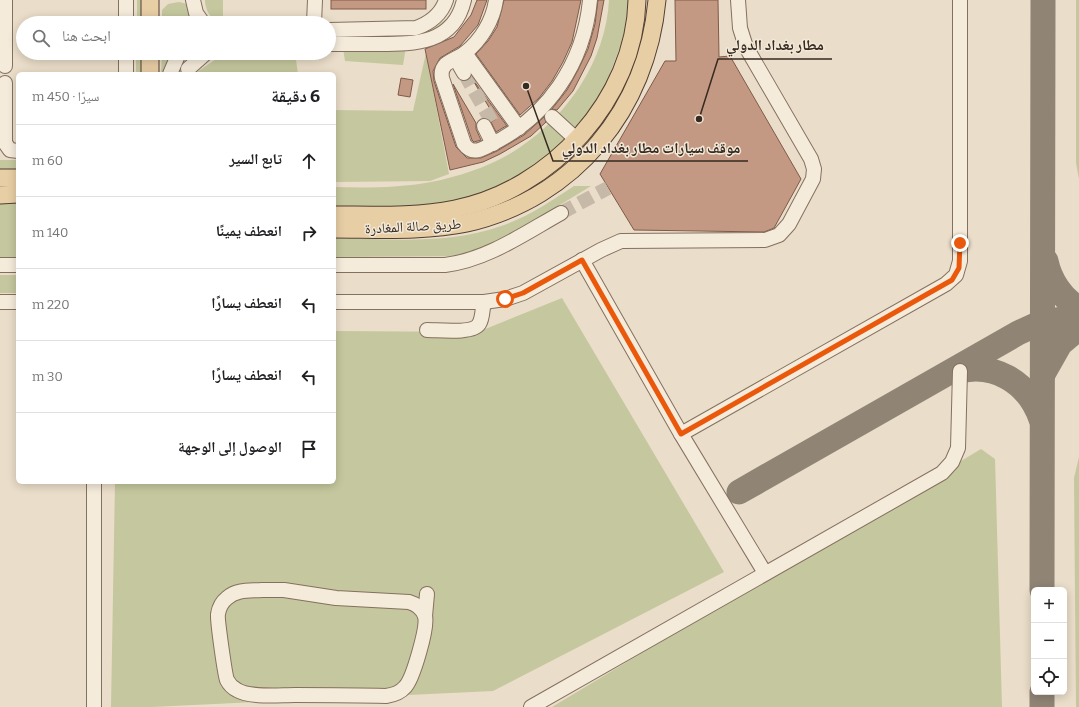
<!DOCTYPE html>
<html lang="ar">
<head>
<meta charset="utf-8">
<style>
  :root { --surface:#fff; --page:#f2f2f2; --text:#202124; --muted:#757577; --line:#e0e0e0 }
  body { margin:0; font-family:Bitter,"Noto Naskh Arabic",serif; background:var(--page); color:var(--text); direction:rtl }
  .controls { position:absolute; right:12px; bottom:12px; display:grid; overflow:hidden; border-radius:6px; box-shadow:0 2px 10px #0003 }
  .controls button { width:36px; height:36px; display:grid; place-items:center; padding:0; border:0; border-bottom:1px solid var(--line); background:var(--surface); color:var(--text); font:20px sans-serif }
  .stop { position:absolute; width:12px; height:12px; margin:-9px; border:3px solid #ea580c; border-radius:50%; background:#fff }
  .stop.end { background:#ea580c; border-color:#fff; box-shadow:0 1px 4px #0008 }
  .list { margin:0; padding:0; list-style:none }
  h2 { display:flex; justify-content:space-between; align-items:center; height:52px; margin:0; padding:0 16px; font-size:17px }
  h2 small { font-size:13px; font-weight:400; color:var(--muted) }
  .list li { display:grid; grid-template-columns:26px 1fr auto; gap:12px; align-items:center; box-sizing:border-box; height:72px; padding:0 16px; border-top:1px solid var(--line) }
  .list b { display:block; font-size:15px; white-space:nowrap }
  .list em { font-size:13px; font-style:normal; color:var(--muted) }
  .icon { flex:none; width:22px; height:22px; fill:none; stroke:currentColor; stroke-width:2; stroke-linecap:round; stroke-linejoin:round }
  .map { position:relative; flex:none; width:1079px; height:707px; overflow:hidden; direction:ltr }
  .search { position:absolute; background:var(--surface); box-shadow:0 2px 10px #0003; left:16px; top:16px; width:320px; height:44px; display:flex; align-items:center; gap:10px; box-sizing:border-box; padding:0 14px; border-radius:22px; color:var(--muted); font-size:15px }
  .panel { position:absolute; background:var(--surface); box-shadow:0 2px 10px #0003; left:16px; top:72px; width:320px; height:412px; border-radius:6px; direction:rtl }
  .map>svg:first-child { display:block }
  .green { fill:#c5c79e }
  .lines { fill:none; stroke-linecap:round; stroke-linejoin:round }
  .taxiway { stroke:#908475; stroke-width:25 }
  .building { fill:#c39983; stroke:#805a48 }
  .minor-tunnel { stroke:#c6b9a7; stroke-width:14; stroke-dasharray:14 7; stroke-linecap:butt }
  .minor-casing { stroke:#84705f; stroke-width:16 }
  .major-casing { stroke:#523f33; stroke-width:19 }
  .minor { stroke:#f5ebdb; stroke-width:14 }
  .major { stroke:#e8cea5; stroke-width:17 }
  .route { stroke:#ea580c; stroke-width:5 }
  .labels { text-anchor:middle; stroke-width:3; stroke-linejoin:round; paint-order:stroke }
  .street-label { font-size:14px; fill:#362a21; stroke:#f2e8d7 }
  .leader { fill:none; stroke:#362a21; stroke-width:1.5 }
  .callout-dot { fill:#362a21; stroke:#f2e8d7; stroke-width:1.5 }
  .callout-label { font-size:15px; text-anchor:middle; font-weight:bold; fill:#362a21; stroke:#f2e8d7; stroke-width:3; stroke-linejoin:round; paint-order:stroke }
</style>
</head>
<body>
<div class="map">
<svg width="1079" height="707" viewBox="0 0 1079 707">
  <rect width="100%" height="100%" fill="#eaddc9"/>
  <g class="green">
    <polygon points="0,0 0,160 18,160 18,170 0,170"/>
    <rect x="137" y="0" width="11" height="23"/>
    <path d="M 205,0 L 223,0 L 223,23 C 212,23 205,10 205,0 Z"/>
    <path d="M 609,0 L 629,0 L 625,34 L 604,89 L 578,127 L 558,150 L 517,179 L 473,199 L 414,206 L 334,206 L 334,187 C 366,188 399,188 431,182 C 461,176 494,165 519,148 C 568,115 606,60 609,0 Z"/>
    <polygon points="1076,0 1079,0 1079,179 1076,163"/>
    <polygon points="179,2 187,4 200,23 162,23 162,10 168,4"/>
    <polygon points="446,19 444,29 426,37 329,38 329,32 418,32 437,26"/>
    <polygon points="406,47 403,65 345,61 343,48"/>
    <rect x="136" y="53" width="12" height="21"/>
    <polygon points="162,53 175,53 164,74 161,74"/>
    <polygon points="225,53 295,53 298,74 194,74"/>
    <polygon points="426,53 449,174 430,181 334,182 334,110 413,111"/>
    <path d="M 574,186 L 591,186 L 545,214 L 469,256 L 334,257 L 334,238 C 389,239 449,245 501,226 C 528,217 551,201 574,186 Z"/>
    <rect x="0" y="202" width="18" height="55"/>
    <rect x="0" y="275" width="18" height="18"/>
    <polygon points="562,298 724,572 493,691 152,707 111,707 115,482 334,482 334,331 478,332"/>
    <polygon points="981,449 995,459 1002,707 552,707"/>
    <polygon points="1079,457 1079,707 1076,707 1074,478"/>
  </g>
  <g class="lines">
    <g class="taxiway">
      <path d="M 1046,261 C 1050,280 1062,299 1079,308"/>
      <path d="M 955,372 C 994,361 1028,382 1041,419"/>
      <polyline points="1043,374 1060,344 1079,328"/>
      <polyline points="739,492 1018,333 1042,322 1079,317"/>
      <polyline points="1042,590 1043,0"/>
      <polyline points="1042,707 1042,692"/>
    </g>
  </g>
  <g class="building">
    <rect x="331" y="0" width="95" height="9"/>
    <polygon points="477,0 487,0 478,25 460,46 440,58 433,71 434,81 456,147 467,158 481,158 497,151 524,135 544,117 546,122 531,136 500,154 483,162 450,170 425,49 454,37 471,15"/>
    <polygon points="504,0 581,0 572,42 563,62 552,81 539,98 520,115 476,54 488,41 497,27"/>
    <polygon points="598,0 604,0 597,38 591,56 573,91 557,110 552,109 567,90 578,70 588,49 595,24"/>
    <polygon points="675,0 718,0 719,57 730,56 801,179 774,228 764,232 634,230 600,174 665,61 676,61"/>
    <polygon points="471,77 507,126 506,126 496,132 491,122 496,119"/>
    <polygon points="401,78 413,80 410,97 398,95"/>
    <polygon points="453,84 476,123 476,129 481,140 474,142 472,140"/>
  </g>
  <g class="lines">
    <g class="minor-tunnel">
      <polyline points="464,73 492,122"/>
      <polyline points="561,213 608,188"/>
    </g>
    <g class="minor-casing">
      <g id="minor">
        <polyline points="193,0 196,13 203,23"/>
        <path d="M 496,0 C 493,21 481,40 465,53 C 459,57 452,60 446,64 C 442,68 441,73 442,78 L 464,144 C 472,155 480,150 490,145 C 548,117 584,63 590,0"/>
        <polyline points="126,23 126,0"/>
        <polyline points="314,23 315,0"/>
        <path d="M 329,30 L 416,28 C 430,23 441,15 446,0"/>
        <path d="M 329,44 C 346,44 362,44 379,44 C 415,44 454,44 464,0"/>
        <polyline points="465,53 519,128"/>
        <polyline points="456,59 464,73"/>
        <polyline points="5,66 5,0"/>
        <polyline points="188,69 206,53"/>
        <polyline points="126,74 126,53"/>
        <polyline points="170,74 179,53"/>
        <polyline points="5,83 5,143 10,150 18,151"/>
        <polyline points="552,117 577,140"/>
        <polyline points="484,126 493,144"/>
        <polyline points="582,260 681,434 765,573"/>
        <polyline points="0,265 18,265"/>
        <path d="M 334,265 L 445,265 C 487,260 525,233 561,213"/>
        <polyline points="0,302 18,302"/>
        <polyline points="334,302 484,302 505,299 523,293 601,250 621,241 765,240 779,235 789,224 813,179 814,169 811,159 746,47 740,28 738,0"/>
        <path d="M 427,330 C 439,330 473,334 479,324 C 483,318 482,309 484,302"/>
        <polyline points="681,434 946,284 956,275 960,261 960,0"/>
        <polyline points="94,482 94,707"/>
        <path d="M 262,590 L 284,590 L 336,598 L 409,602 C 416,604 422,608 425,616 C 428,627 413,679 405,687 C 400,693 393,695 386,696 C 355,695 325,695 295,695 C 279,695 250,698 237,690 C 233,688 229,684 227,680 C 225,675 217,619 218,614 C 219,608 222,602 227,598 C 237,589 250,591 262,590 Z"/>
        <polyline points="425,616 427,594"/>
        <polyline points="531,707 942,473 952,462 958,448 960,371"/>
      </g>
    </g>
    <g class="major-casing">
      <g id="major">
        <polyline points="150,23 150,0"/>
        <polyline points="150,74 150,53"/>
        <polyline points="0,178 18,178"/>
        <polyline points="0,195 18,194"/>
        <path d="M 334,215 C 374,215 416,217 455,209 C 551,190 635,99 637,0"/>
        <path d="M 334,229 C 378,229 424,232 467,223 C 575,198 647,109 657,0"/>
      </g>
    </g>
    <use href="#minor" class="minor"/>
    <use href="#major" class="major"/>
  </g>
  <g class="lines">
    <polyline class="route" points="505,299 523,293 582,260 681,434 952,280 959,268 960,243"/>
  </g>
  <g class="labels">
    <g class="street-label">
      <text transform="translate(413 226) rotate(-3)" y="5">طريق صالة المغادرة</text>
    </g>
  </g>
  <path class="leader" d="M699 119L718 59H832M526 86L553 161H748"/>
  <g class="callout-dot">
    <circle cx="699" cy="119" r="4"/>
    <circle cx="526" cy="86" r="4"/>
  </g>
  <g class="callout-label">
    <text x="775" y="50">مطار بغداد الدولي</text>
    <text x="651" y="153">موقف سيارات مطار بغداد الدولي</text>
  </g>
</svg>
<div class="controls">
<button>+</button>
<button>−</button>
<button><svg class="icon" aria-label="locate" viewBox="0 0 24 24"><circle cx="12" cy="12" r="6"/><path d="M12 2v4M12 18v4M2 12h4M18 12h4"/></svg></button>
</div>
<div class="stop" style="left:505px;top:299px"></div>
<div class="stop end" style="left:960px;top:243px"></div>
<div class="search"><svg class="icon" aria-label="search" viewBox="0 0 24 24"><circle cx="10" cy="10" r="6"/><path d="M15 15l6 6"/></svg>ابحث هنا</div>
<section class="panel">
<h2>6 دقيقة<small>سيرًا · 450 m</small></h2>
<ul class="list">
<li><svg class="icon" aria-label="ahead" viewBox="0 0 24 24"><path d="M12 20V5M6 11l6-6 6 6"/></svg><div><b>تابع السير</b></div><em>60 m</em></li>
<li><svg class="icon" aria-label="right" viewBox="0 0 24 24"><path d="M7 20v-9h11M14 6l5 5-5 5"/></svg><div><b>انعطف يمينًا</b></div><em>140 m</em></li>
<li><svg class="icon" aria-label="left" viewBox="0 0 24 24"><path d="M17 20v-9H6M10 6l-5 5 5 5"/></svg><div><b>انعطف يسارًا</b></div><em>220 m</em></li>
<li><svg class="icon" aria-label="left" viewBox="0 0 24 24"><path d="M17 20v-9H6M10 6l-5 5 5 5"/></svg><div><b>انعطف يسارًا</b></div><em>30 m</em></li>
<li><svg class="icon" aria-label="arrive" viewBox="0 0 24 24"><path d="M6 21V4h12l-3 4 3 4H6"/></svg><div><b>الوصول إلى الوجهة</b></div></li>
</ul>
</section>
</div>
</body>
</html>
